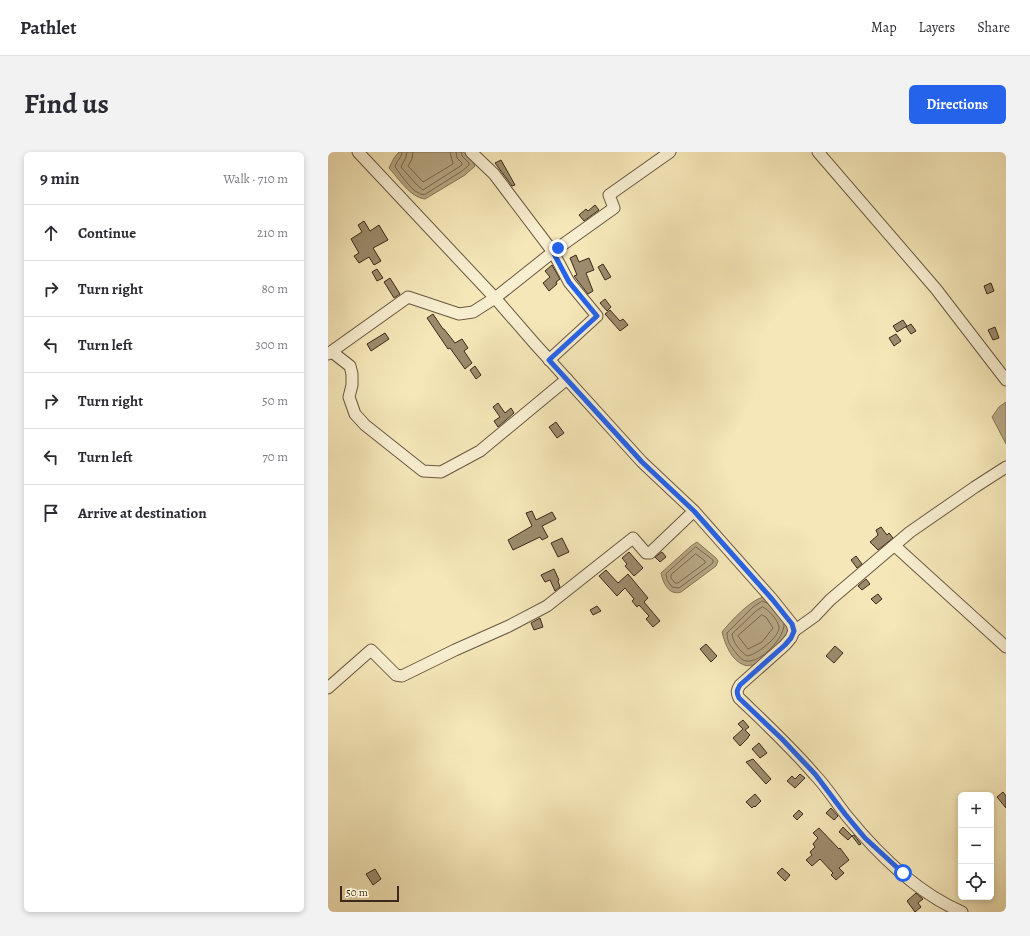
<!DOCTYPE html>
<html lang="en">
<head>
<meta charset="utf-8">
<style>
  :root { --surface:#fff; --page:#f2f2f3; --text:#2b2b33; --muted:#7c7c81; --line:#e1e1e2; --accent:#2563eb }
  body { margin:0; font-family:Alegreya,serif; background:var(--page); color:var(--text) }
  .controls { position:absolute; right:12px; bottom:12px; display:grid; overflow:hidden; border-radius:6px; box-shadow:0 2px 6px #0003 }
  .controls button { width:36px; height:36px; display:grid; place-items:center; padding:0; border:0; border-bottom:1px solid var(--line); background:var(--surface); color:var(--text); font:20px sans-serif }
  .scale { position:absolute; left:12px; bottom:10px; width:59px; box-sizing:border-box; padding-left:4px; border:2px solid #3c291b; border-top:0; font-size:11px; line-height:14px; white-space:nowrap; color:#3c291b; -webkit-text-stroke:3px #f8efd1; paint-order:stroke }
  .stop { position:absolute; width:12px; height:12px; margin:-9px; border:3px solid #2563eb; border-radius:50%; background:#fff }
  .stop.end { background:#2563eb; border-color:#fff; box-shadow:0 1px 4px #0008 }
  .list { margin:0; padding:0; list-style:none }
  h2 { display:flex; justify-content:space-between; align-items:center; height:52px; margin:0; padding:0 16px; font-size:17px }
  h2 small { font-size:13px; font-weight:400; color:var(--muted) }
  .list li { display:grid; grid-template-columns:26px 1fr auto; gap:12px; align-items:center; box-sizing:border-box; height:56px; padding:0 16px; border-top:1px solid var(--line) }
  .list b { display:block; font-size:15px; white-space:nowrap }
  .list em { font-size:13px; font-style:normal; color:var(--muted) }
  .icon { flex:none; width:22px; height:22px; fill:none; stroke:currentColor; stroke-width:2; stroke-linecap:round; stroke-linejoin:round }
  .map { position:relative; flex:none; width:678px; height:760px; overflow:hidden; border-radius:6px }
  header { display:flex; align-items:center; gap:24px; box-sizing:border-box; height:56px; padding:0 20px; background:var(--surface); border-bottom:1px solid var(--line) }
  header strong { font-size:19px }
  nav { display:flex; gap:22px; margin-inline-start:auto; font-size:14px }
  .intro { display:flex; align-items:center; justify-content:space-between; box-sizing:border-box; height:96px; padding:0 24px }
  h1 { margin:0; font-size:28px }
  .button { padding:10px 18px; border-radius:6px; background:var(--accent); color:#fff; font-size:14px; font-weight:700 }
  main { display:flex; gap:24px; padding:0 24px }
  aside { flex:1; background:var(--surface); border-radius:6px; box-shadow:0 2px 6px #0003 }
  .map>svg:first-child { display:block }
  .water { fill:#b6a683; stroke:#857459 }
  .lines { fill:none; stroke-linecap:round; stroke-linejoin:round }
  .shore { stroke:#79684f; stroke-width:1 }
  .building { fill:#9c8c6d; stroke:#3c291b }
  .minor-casing { stroke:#6a5842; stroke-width:13 }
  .minor { stroke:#f8efd1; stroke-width:11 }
  .route { stroke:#2563eb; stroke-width:5 }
</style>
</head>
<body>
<header>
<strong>Pathlet</strong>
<nav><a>Map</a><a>Layers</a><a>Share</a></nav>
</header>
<div class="intro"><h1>Find us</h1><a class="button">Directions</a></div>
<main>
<aside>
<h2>9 min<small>Walk · 710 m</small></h2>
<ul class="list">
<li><svg class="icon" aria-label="ahead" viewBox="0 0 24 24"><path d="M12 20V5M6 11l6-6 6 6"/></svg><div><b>Continue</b></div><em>210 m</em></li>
<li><svg class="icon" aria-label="right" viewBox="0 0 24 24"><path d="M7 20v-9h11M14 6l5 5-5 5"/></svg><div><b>Turn right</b></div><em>80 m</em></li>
<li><svg class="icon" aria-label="left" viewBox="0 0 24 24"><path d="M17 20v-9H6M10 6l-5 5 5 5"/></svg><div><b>Turn left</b></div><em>300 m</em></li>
<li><svg class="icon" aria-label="right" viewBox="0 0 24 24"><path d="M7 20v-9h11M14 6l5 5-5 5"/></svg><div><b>Turn right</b></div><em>50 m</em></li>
<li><svg class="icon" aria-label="left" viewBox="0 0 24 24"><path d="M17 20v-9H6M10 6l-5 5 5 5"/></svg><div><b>Turn left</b></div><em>70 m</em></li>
<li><svg class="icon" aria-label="arrive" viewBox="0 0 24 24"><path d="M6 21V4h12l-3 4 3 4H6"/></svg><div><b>Arrive at destination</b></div></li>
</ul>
</aside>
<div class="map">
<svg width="678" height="760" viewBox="0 0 678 760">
  <rect width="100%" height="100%" fill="#f5e7b8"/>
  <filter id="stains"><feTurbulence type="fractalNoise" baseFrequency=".005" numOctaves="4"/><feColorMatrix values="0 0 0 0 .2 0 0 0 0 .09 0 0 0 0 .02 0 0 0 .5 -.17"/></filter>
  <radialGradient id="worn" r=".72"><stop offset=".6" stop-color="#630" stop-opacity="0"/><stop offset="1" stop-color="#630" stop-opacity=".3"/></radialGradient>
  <g class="water">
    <path d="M 71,0 L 135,0 L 145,9 L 147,14 L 137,23 L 97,47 C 82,45 71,27 61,16 L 66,6 Z"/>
    <polygon points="678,250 678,292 664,265 671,255"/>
    <path d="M 369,390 L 388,406 L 390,409 L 388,414 L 353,440 C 341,444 335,431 333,421 L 363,394 Z"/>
    <path d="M 436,445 L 460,472 C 460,476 460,480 457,484 C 452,494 429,518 416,513 C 403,508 397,492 394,480 C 402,470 423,447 436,445 Z"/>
  </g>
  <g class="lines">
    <g class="shore">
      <path d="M 74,0 C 74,6 68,9 67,15 C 74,24 84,41 96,43 L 134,19 L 141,13 L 141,11 L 134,4 L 133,0"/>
      <polyline points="79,0 78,5 73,15 88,32 95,38 134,13 134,11 129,6 128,0"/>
      <polyline points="85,0 84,7 80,14 95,30 125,12 122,0"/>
      <polygon points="368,395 385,408 385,411 351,436 344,435 339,428 338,422"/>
      <polygon points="368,402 377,409 377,411 350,431 347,431 343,426 343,423"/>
      <path d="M 439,451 L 434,449 L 425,455 L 399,481 C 399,487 401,492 405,497 C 409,502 413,509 419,509 C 433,511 457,485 456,472"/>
      <path d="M 435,455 C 441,458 450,468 451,475 C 452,485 428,503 419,504 C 412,499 405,491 404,482 L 428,459 Z"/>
      <polygon points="434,463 438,465 445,476 434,490 420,497 410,484"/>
    </g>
  </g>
  <g class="building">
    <polygon points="173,8 187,33 184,34 167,11"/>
    <polygon points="267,53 271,58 256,69 251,63 258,57 260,59"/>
    <polygon points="36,69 42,79 51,73 60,88 45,96 53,109 46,113 41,105 31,111 26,104 31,101 23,87 34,80 30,73"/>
    <polygon points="248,103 251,110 261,106 266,118 258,121 265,139 260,142 246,124 249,123 242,106"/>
    <polygon points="275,112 283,125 277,128 270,115"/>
    <polygon points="224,113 232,127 228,130 229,132 221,139 215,131 222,125 217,119"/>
    <polygon points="49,117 55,126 49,129 44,120"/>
    <polygon points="62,126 72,142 66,146 56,130"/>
    <polygon points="663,131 666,139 659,142 656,134"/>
    <polygon points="277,147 283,155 279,159 272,151"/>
    <polygon points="282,158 292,169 295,167 300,173 292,179 277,162"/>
    <polygon points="105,162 115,177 116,177 127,191 134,187 140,196 136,199 144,211 137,217 122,196 120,197 99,166"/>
    <polygon points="575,168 579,174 569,180 565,174"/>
    <polygon points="583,172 588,179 583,182 578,175"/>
    <polygon points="667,175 671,186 665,188 660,178"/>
    <polygon points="57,181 61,187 43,199 39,192"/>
    <polygon points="568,182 573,189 566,194 561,186"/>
    <polygon points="147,214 153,223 148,227 142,218"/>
    <polygon points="170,251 177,261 183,256 186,261 170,275 166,269 172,265 165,255"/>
    <polygon points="228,270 236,281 229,286 221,275"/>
    <polygon points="204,359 208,368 224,360 228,367 214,374 220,385 214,388 212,385 185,398 180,388 204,374 198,361"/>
    <polygon points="553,375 559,383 561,381 565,386 550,398 542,390 550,383 548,378"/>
    <polygon points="234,386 241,400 230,405 223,391"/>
    <polygon points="301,400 315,416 306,424 297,414 299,412 294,406"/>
    <polygon points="334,400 338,405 332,410 327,405"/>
    <polygon points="528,404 534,412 529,416 523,408"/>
    <polygon points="226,417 231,428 230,429 232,435 227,439 222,428 217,430 213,423"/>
    <polygon points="278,418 290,431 300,422 320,446 316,450 332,469 325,475 318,467 321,464 311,453 309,455 304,449 306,447 297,436 289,444 271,424"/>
    <polygon points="538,427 542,432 534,438 530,434"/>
    <polygon points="550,442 554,447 548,452 543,447"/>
    <polygon points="269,454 273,459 265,463 262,458"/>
    <polygon points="212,466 215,475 206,478 203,471"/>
    <polygon points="378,492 389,504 383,510 372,497"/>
    <polygon points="507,494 515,501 506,511 498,504"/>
    <polygon points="415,568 421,575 417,578 422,583 420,585 420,586 412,594 405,586 415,577 410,572"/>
    <polygon points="431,591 439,601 432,606 424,597"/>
    <polygon points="425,607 443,627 438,632 418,610"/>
    <polygon points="472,622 477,626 467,636 459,629 464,624 467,627"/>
    <polygon points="675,640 678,644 678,656 669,645"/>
    <polygon points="427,642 433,649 427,655 426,654 424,656 418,650"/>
    <polygon points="503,656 510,664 506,668 498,661"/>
    <polygon points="471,658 475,662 469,668 465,664"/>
    <polygon points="515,675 524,684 526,683 533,692 531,693 524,684 520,688 511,680"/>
    <polygon points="491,676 511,697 512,696 521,708 511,716 516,721 508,728 503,723 505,721 492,707 484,714 478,708 484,703 482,700 487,695 485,692 490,686 485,681"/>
    <polygon points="454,716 462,723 457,729 449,721"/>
    <polygon points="47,717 53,727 45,733 38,722"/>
    <polygon points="588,741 595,747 590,751 593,755 587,760 579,749"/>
  </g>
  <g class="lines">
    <g class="minor-casing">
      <g id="minor">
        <path d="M 30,0 L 167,146 L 207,192 L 314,310 L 366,359 L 444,447 L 464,472 L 466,479 L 463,486 L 457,493 L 412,533 C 409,538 408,540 411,546 C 437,571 463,595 486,622 C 498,634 507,649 518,663 C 548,700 589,741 634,760"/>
        <polyline points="143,0 166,22 225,100 241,130 269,164 221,208"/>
        <polyline points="490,0 608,137 678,228"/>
        <polyline points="4,200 22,214 24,222 24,233 21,245 27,262 37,273 95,319 113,320 152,299 239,227"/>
        <polyline points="0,202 80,145 131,162 145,160 167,146 230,96 286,56 281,43 342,0"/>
        <polyline points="567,394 678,495"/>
        <polyline points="466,479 487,464 502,448 582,380 647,335 678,315"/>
        <polyline points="0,536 43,498 68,523 74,524 127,498 181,474 219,454 305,386 318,401 322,401 366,359"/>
      </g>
    </g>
    <use href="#minor" class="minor"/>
  </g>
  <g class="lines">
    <path class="route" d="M 230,96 L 225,100 L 241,130 L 269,164 L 221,208 L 314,310 L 366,359 L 444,447 L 464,472 L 466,479 L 463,486 L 457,493 L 412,533 C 409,538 408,540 411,546 L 454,587 L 487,622 L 517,662 L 537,686 L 575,721"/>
  </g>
  <rect width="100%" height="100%" filter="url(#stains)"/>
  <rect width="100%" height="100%" fill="url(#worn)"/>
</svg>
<div class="controls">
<button>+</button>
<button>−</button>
<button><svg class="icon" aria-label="locate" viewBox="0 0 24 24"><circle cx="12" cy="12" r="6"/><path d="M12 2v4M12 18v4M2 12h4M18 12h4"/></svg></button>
</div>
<div class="scale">50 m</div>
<div class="stop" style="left:575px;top:721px"></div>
<div class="stop end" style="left:230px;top:96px"></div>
</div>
</main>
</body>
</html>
